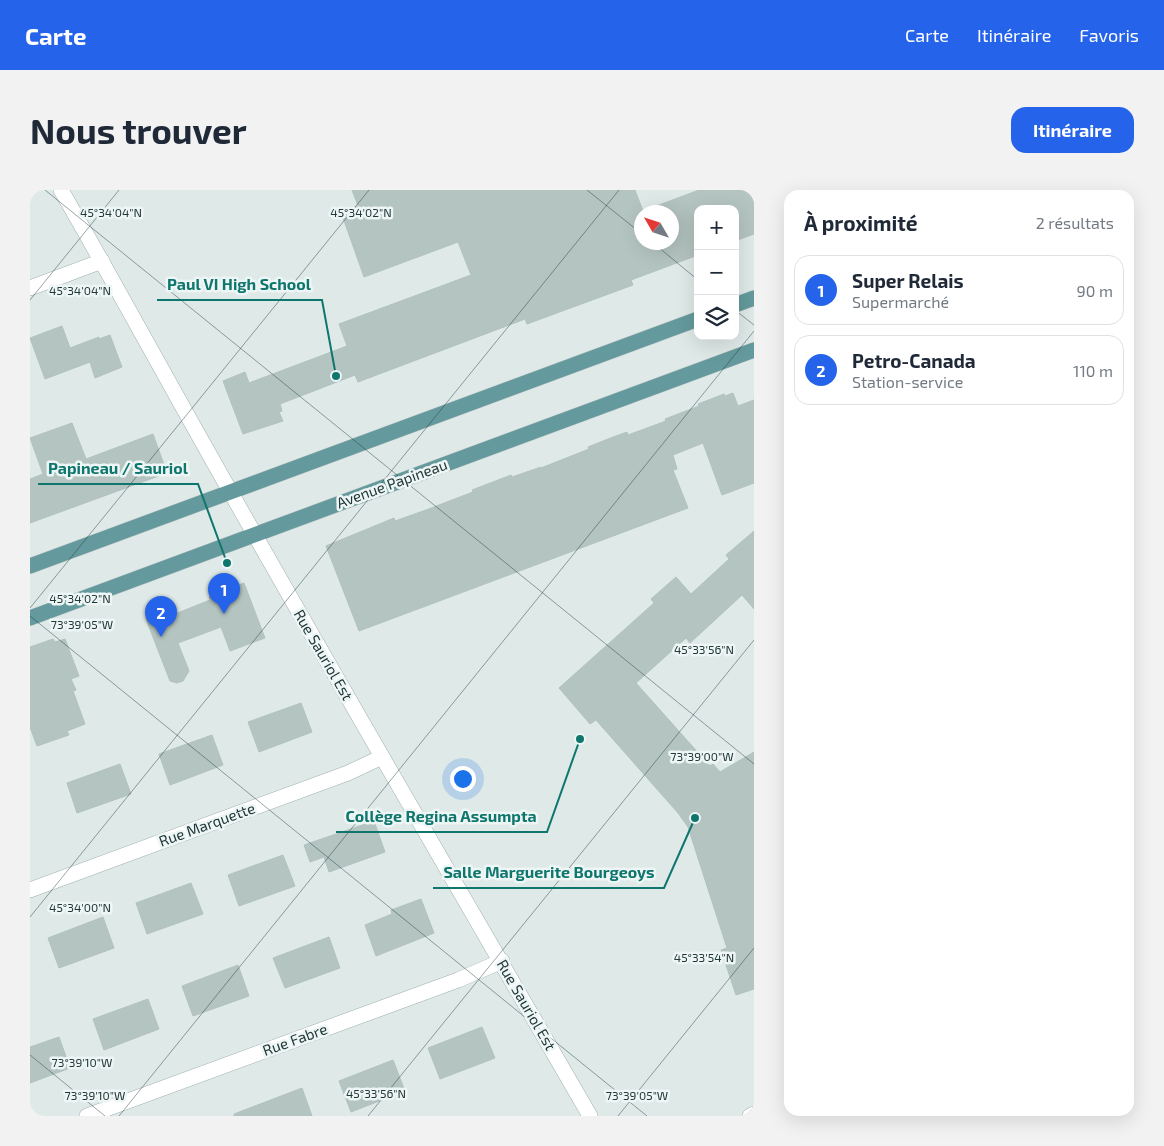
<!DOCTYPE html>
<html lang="fr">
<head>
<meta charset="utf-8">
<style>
  :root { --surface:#fff; --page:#f2f2f3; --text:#1f2937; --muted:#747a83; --line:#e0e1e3; --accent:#2563eb }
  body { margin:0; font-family:"Exo 2",sans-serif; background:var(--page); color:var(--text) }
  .controls { position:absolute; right:15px; top:15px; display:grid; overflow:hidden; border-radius:10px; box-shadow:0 5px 20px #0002 }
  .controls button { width:45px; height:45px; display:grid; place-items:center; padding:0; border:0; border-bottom:1px solid var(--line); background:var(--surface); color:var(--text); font:25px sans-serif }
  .compass { position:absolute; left:604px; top:15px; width:45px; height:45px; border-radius:50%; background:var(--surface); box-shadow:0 5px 20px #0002; rotate:309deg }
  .you { position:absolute; left:432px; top:588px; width:18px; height:18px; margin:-12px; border:4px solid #fff; border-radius:50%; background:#1a73e8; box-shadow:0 0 0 8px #1a73e833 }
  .badge { display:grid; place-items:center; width:32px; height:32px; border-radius:50%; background:var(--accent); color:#fff; font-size:16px; font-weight:700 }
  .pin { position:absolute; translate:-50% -41px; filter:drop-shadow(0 1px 2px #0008) }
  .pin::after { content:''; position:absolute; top:26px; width:18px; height:15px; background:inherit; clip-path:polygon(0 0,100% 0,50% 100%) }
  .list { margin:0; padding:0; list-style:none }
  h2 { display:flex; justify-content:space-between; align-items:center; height:65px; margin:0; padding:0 20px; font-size:21px }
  h2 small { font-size:16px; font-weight:400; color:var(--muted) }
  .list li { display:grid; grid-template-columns:32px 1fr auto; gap:15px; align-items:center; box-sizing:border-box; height:70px; margin:0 10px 10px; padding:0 10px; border:1px solid var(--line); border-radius:15px }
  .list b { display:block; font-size:19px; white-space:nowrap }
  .list p { margin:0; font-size:16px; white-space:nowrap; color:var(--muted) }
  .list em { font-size:16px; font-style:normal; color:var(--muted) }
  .icon { flex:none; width:28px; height:28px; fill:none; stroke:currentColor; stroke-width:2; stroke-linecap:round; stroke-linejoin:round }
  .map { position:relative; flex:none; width:724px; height:926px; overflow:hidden; border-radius:15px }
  header { display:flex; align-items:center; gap:30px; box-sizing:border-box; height:70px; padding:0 25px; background:var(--accent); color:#fff }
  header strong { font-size:24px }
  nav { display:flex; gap:28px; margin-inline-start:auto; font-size:18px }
  .intro { display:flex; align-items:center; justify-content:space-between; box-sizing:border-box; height:120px; padding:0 30px }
  h1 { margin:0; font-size:35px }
  .button { padding:12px 22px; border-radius:15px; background:var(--accent); color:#fff; font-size:18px; font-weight:700 }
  main { display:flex; gap:30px; padding:0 30px }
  aside { flex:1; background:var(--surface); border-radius:15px; box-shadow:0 5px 20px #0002 }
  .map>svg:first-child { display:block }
  .building { fill:#b4c4c1; stroke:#b1c2c0; fill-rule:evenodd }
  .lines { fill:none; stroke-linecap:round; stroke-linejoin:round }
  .minor-casing { stroke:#a1b0b0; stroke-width:16 }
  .major-casing { stroke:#bcc3c3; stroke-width:16 }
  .minor { stroke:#fff; stroke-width:15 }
  .major { stroke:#649a9d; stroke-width:15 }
  .ticks { fill:none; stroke:#203738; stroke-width:1; stroke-opacity:0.45 }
  .labels { text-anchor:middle; stroke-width:5; stroke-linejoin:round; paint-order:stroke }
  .street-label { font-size:15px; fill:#203738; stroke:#eef6f5 }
  .ticks-label { font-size:12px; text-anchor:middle; fill:#203738; stroke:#eef6f5; stroke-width:5; stroke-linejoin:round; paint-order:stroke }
  .leader { fill:none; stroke:#0f766e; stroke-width:2 }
  .callout-dot { fill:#0f766e; stroke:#eef6f5; stroke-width:2 }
  .callout-label { font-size:16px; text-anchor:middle; font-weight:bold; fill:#0f766e; stroke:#eef6f5; stroke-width:5; stroke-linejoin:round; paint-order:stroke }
</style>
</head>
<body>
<header>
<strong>Carte</strong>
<nav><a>Carte</a><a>Itinéraire</a><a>Favoris</a></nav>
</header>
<div class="intro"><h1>Nous trouver</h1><a class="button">Itinéraire</a></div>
<main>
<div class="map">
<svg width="724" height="926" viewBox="0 0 724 926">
  <rect width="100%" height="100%" fill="#dee9e8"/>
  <g class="building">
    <path d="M 322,0 L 605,0 L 613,21 L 669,0 L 724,0 L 724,44 L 705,51 L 705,19 L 668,19 L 668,65 L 601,90 L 603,95 L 497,134 L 495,129 L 328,192 L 325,185 L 250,214 L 252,221 L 249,222 L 253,231 L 213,244 L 193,191 L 215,182 L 219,193 L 317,156 L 309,134 L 441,85 L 428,52 L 334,87 L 311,22 L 328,16 ZM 612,22 L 642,22 L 642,52 L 612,52 Z"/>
    <polygon points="32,136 40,158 69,147 69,149 80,145 92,177 65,188 60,172 15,189 0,148"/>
    <polygon points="703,203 708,216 724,210 724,293 692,305 673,253 643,265 647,279 643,280 658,318 329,441 296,356 364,328 365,331 396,320 443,302 442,300 481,285 482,287 511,277 511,278 559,259 558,257 583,247 597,242 598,245 636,231 635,229 669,216 668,214 694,204 695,206"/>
    <polygon points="42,233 56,269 123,244 137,283 0,333 0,289 13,284 0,248"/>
    <polygon points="724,341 724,419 712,405 660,453 656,448 606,493 680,576 683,574 690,582 724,562 724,799 706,805 691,760 697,758 658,637 648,623 566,530 560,534 529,498 624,413 621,409 646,387 661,404 699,369 696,365"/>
    <polygon points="214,393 235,448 200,461 191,437 148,453 159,481 153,491 147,493 140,491 116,429 117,421 122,416 129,416 140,426 180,410 179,407"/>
    <polygon points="23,449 25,452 35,449 49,486 41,489 46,500 43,501 55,534 37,541 39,545 7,556 0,537 0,457"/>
    <polygon points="271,513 282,542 229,562 218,532"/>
    <polygon points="182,545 193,575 140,595 129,564"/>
    <polygon points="90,574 101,604 47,623 37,593"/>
    <polygon points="344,631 355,662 299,682 294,667 280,672 274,655"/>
    <polygon points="253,665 265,696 209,716 198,685"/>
    <polygon points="161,693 173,724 117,744 106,713"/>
    <polygon points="391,709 404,743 346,766 335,735 362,724 361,720"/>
    <polygon points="73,727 84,758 29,778 18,748"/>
    <polygon points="299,747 310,778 255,798 243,768"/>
    <polygon points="208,775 219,806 163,826 152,796"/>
    <polygon points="118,809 129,839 74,860 63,829"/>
    <polygon points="452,837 465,868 410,889 398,858"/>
    <polygon points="29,847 40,878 0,893 0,857"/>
    <polygon points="363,870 375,901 321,922 309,891"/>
    <polygon points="272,898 282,926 204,926 204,924"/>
  </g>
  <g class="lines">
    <g class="minor-casing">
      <g id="minor">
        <path d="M 31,0 C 83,90 132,181 183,271 C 307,491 434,708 560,926"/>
        <polyline points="0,98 72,71"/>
        <polyline points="0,700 318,583 352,567"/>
        <polyline points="57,926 428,790 472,771"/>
        <polyline points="720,926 724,924"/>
      </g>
    </g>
    <g class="major-casing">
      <g id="major">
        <polyline points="705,115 724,108"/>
        <polyline points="0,376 668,129"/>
        <polyline points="0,428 724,160"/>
      </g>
    </g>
    <use href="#minor" class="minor"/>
    <use href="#major" class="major"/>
  </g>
  <path class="ticks" d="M 15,0 L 724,574M 557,0 L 612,44M 622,52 L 668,90M 0,110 L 89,0M 705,120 L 724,135M 0,418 L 339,0M 0,426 L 617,926M 0,727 L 589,0M 0,865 L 75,926M 89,926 L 724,141M 338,926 L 724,450M 588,926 L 724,758"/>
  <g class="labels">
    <g class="street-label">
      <text transform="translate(362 294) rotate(-20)" y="5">Avenue Papineau</text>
      <text transform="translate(293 465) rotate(60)" y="5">Rue Sauriol Est</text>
      <text transform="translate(177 635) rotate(-20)" y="5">Rue Marquette</text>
      <text transform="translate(496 815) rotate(60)" y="5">Rue Sauriol Est</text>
      <text transform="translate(265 850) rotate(-20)" y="5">Rue Fabre</text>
    </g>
  </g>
  <g class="ticks-label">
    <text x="81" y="27">45°34'04"N</text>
    <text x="331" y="27">45°34'02"N</text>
    <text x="50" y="105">45°34'04"N</text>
    <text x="50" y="413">45°34'02"N</text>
    <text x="52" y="439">73°39'05"W</text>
    <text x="674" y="464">45°33'56"N</text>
    <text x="672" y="571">73°39'00"W</text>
    <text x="50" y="722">45°34'00"N</text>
    <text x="674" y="772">45°33'54"N</text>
    <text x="52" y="877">73°39'10"W</text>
    <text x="346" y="908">45°33'56"N</text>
    <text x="65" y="910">73°39'10"W</text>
    <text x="607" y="910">73°39'05"W</text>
  </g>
  <path class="leader" d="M306 186L292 110H127M197 373L168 294H8M550 549L517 642H306M665 628L634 698H403"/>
  <g class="callout-dot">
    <circle cx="306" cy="186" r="5"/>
    <circle cx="197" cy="373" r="5"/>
    <circle cx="550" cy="549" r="5"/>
    <circle cx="665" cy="628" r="5"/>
  </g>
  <g class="callout-label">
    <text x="209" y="100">Paul VI High School</text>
    <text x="88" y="284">Papineau / Sauriol</text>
    <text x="411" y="632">Collège Regina Assumpta</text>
    <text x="519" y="688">Salle Marguerite Bourgeoys</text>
  </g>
</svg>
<div class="controls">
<button>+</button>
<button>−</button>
<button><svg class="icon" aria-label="layers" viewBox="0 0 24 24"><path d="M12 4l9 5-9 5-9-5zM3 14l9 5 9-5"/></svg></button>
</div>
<svg class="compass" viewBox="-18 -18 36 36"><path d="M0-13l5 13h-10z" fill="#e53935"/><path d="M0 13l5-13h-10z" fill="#747a83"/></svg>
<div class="you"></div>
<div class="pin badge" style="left:194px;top:424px">1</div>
<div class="pin badge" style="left:131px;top:447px">2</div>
</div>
<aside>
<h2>À proximité<small>2 résultats</small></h2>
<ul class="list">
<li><span class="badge">1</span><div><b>Super Relais</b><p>Supermarché</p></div><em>90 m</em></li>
<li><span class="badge">2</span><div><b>Petro-Canada</b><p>Station-service</p></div><em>110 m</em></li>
</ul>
</aside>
</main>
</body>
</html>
